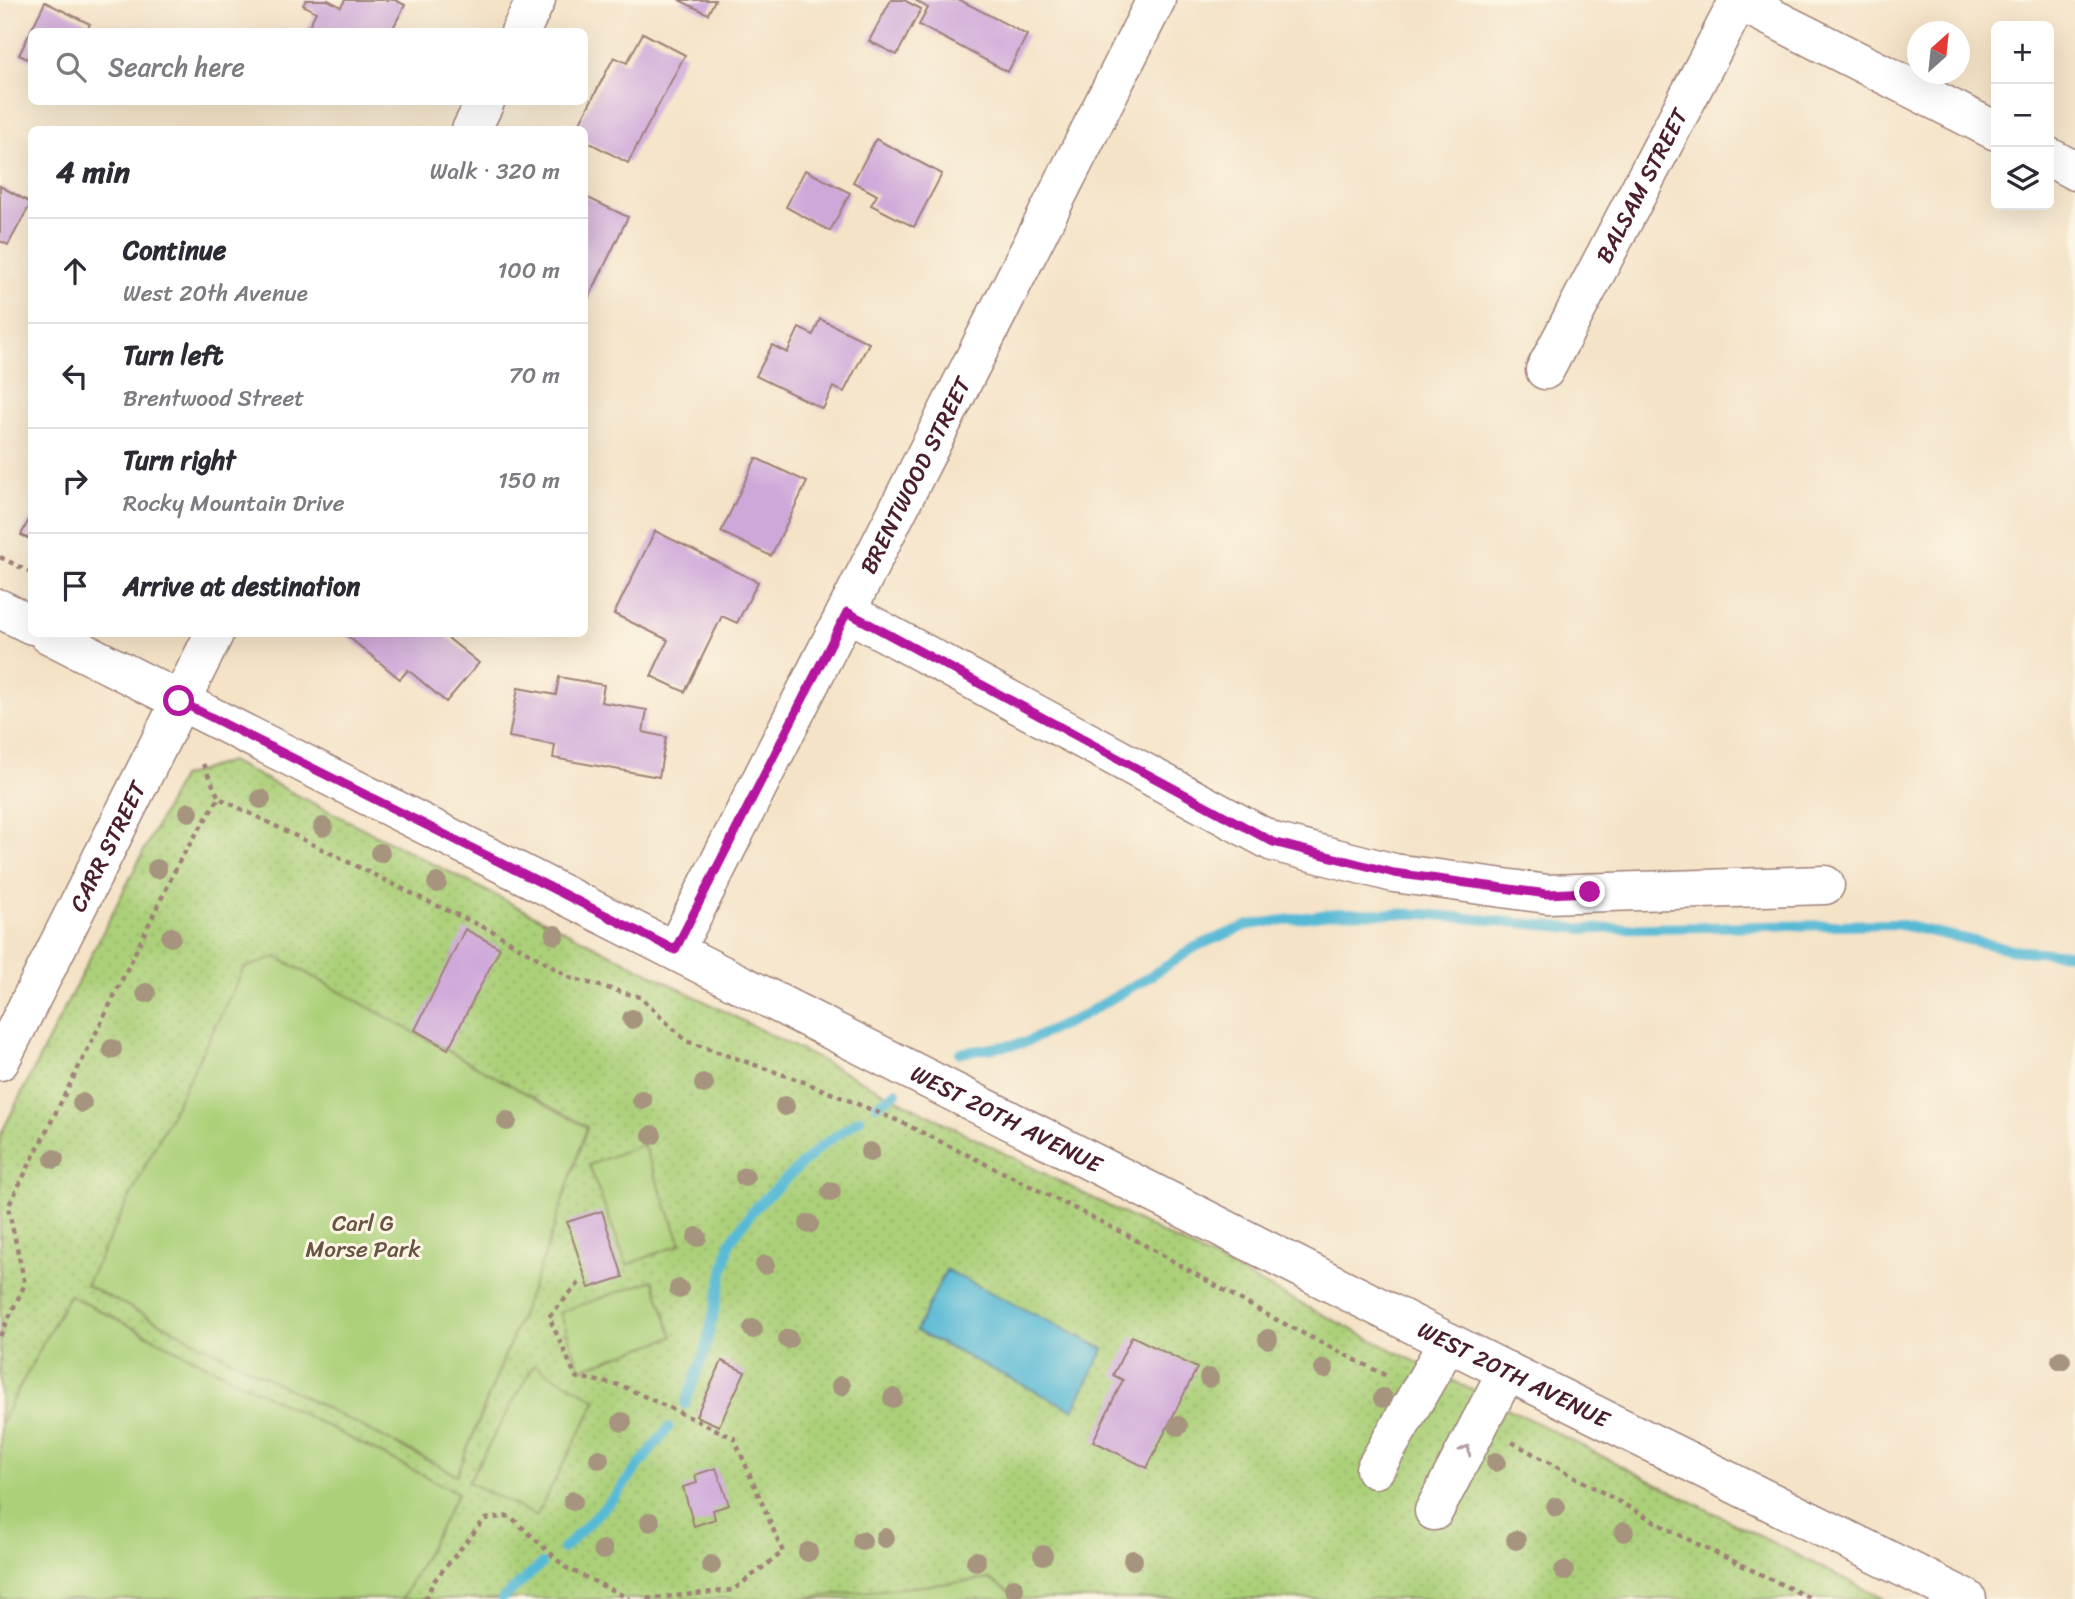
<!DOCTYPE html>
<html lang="en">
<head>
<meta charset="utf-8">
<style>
  :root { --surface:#fff; --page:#f7f7f7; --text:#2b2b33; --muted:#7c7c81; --line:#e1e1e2 }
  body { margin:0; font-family:Sriracha,sans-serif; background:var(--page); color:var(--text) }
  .controls { position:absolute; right:21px; top:21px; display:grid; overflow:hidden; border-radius:10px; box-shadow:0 7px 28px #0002 }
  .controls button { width:63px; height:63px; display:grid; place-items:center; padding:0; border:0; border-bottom:2px solid var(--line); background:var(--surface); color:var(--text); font:35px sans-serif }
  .compass { position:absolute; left:1907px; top:21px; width:63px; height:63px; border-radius:50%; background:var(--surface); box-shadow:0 7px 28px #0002; rotate:27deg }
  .stop { position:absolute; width:21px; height:21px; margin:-16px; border:5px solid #b5179e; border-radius:50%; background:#fff }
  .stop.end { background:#b5179e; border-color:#fff; box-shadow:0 2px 7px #0008 }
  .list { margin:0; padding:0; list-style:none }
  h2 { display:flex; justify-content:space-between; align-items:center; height:91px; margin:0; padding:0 28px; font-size:30px }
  h2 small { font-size:23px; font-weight:400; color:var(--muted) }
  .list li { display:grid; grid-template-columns:46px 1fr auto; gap:21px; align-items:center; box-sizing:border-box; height:105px; padding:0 28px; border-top:2px solid var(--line) }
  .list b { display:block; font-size:26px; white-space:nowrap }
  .list p { margin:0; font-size:23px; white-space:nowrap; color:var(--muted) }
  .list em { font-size:23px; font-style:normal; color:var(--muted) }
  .icon { flex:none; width:38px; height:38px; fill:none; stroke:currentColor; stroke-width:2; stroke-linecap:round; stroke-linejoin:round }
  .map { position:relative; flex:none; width:2075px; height:1599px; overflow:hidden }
  .search { position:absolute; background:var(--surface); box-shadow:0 7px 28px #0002; left:28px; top:28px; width:560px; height:77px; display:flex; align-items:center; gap:18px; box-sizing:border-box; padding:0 24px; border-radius:10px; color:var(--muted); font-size:26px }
  .panel { position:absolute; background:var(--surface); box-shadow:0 7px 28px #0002; left:28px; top:126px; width:560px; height:511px; border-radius:10px }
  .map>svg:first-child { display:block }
  .green { fill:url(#green-dots); stroke:#7b7852; stroke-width:2 }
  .pitch { fill:#acd079; stroke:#7b7852; stroke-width:2 }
  .water { fill:#57b9d5; stroke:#506c80; stroke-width:2 }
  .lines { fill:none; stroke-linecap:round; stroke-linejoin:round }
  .stream { stroke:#57b9d5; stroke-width:10 }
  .building { fill:#cfa8da }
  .minor-casing { stroke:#9f8179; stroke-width:41 }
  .path { stroke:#9f8179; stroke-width:4.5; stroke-dasharray:5 5; stroke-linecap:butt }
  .minor { stroke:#fff; stroke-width:38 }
  .tree { fill:#a6947e }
  .oneway { stroke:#ae9aa0 }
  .route { stroke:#b5179e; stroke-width:9 }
  .labels { text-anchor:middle; stroke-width:6; stroke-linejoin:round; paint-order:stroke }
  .street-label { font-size:23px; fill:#4a1f2b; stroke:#fcf5e5 }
  .park-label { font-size:23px; fill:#675442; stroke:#fcf5e5 }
</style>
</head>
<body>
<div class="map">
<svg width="2075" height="1599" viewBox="0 0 2075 1599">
  <defs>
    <pattern id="green-dots" width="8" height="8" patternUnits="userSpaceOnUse" patternTransform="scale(1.75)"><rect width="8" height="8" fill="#acd079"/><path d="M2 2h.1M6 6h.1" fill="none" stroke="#96b269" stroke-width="1.8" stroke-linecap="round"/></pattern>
  </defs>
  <rect width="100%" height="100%" fill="#fcf5e5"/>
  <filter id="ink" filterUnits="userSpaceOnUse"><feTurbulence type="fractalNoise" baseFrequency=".0143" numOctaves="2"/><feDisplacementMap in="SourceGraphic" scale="14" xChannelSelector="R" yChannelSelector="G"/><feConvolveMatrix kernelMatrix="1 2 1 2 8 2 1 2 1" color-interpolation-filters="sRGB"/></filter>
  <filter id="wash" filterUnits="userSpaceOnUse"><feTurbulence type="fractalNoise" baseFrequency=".00686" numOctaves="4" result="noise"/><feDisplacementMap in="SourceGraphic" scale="28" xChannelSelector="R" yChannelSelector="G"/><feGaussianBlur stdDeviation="1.57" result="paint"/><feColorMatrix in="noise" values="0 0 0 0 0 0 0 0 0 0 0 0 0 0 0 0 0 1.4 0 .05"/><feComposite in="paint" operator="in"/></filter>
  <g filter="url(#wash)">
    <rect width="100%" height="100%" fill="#f4e3c7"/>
    <polygon class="green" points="230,761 1884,1599 0,1599 0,1136 181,777"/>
    <g class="pitch">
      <polygon points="277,957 587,1127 543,1260 457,1475 86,1285 244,968"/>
      <polygon points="643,1144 681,1244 627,1265 589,1165"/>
      <polygon points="653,1280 673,1337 580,1369 560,1312"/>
      <polygon points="69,1295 458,1493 402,1599 0,1599 0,1424"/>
      <polygon points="534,1365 597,1400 536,1516 468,1482"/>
      <polygon points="989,1579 1021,1599 794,1599"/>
    </g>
    <polygon class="water" points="946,1270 1104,1349 1073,1410 916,1331"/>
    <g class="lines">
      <g class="stream">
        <polyline points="960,1053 1024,1043 1080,1017 1144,980 1197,946 1248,925 1337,913 1424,914 1584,929 1897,924 2019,951 2075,954"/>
        <polyline points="877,1105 896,1092"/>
        <polyline points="685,1404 705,1351 730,1242 755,1208 821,1146 860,1119"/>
        <polyline points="563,1549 616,1495 668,1428"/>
        <polyline points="502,1599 542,1564"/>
      </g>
    </g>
    <g id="blocks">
      <g class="building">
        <polygon points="306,0 328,0 341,7 345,0 395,0 405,5 391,32 306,32 316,12 303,5"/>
        <polygon points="679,0 715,0 708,14"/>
        <polygon points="891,0 904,0 921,9 897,55 869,41"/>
        <polygon points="915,0 960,0 1027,35 1008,72 919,25 928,8"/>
        <polygon points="45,2 90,24 86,32 32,32 32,61 19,55"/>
        <polygon points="643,33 685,55 628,163 584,140 584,130 576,130 614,57 627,63"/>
        <polygon points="876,139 942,174 914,227 871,205 877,195 853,182"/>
        <polygon points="805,170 850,193 830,231 786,207"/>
        <polygon points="0,186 31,203 8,245 0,241"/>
        <polygon points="584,196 628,217 584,308"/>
        <polygon points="820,319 869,343 844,392 833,387 823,409 756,376 772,345 787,353 799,328 813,335"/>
        <polygon points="756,458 807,482 771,556 721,532"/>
        <polygon points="32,514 32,540 21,535"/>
        <polygon points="655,531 758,582 737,623 722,616 685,692 651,676 668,640 614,614"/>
        <polygon points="345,634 443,634 479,663 446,702 408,670 400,679"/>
        <polygon points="559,677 604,685 601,702 647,710 643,732 666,737 659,777 553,758 555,745 509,737 518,688 556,695"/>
        <polygon points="465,929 500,948 448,1049 415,1030"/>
        <polygon points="602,1211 623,1277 589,1288 567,1222"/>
        <polygon points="1132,1336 1197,1368 1147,1468 1093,1441 1123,1380 1113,1375"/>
        <polygon points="722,1361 745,1372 719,1426 696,1416"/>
        <polygon points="716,1468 729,1505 713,1510 715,1519 694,1526 683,1487 697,1483 695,1475"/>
      </g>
    </g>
  </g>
  <g filter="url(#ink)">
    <use href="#blocks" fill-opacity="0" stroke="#9f8179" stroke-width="2"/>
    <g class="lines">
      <g class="minor-casing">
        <g id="minor">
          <polyline points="1739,1 1996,131"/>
          <polyline points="520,32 536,0"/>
          <polyline points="471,130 485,102"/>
          <polyline points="2049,157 2075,171"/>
          <path id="s1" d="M 1545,370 L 1739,0"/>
          <polyline points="0,609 32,625"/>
          <polyline points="847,612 1273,842 1394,873 1547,894 1825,885"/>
          <path id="s2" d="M 48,634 L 1448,1342 L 1967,1599"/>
          <path id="s3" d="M 675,950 L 1156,0"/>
          <path id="s4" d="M 0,1061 L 214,634"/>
          <polyline points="1375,1469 1448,1342"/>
          <polyline points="1434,1511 1507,1371"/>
        </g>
      </g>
      <g class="path">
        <polyline points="0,557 32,573"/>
        <polyline points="203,764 219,798 429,902 494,932 571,978 640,997 686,1041 804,1082 901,1122 1010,1176 1127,1235 1271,1317 1387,1376"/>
        <polyline points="579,1283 549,1317 576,1377 620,1385 734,1438 783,1552 733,1590 645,1599"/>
        <polyline points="0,1336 25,1284 8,1207 100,1025 181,858 219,798"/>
        <polyline points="1512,1442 1679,1535 1812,1599"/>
        <polyline points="425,1599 434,1581 485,1519 510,1516 565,1567 630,1599"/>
      </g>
      <use href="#minor" class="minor"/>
    </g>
    <g class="tree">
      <circle cx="261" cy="799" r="10"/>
      <circle cx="189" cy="812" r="10"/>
      <circle cx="323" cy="827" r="10"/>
      <circle cx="380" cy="853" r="10"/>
      <circle cx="157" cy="869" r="10"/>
      <circle cx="437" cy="883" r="10"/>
      <circle cx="555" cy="935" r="10"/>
      <circle cx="171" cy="937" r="10"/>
      <circle cx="146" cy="993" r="10"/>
      <circle cx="632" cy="1019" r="10"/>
      <circle cx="112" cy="1049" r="10"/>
      <circle cx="704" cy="1084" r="10"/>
      <circle cx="642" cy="1100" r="10"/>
      <circle cx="82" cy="1103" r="10"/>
      <circle cx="785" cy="1106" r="10"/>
      <circle cx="507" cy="1121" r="10"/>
      <circle cx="652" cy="1135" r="10"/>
      <circle cx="870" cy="1152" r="10"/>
      <circle cx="54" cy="1159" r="10"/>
      <circle cx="745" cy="1177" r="10"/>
      <circle cx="831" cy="1192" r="10"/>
      <circle cx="809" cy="1224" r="10"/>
      <circle cx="697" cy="1237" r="10"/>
      <circle cx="765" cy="1265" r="10"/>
      <circle cx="679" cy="1289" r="10"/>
      <circle cx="753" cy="1329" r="10"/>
      <circle cx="788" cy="1339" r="10"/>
      <circle cx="1268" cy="1339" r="10"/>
      <circle cx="2061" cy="1360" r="10"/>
      <circle cx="1324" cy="1369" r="10"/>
      <circle cx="1209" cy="1378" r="10"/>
      <circle cx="841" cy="1386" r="10"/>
      <circle cx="893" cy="1398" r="10"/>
      <circle cx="1383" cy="1398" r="10"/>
      <circle cx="622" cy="1422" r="10"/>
      <circle cx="1178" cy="1426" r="10"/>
      <circle cx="599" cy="1459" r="10"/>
      <circle cx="1496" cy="1462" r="10"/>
      <circle cx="573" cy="1501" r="10"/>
      <circle cx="1556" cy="1507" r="10"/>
      <circle cx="650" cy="1522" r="10"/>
      <circle cx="1624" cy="1532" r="10"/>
      <circle cx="885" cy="1538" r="10"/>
      <circle cx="1516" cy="1540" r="10"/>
      <circle cx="862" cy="1541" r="10"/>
      <circle cx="603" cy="1550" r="10"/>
      <circle cx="808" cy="1552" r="10"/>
      <circle cx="1043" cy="1555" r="10"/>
      <circle cx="1133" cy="1560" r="10"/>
      <circle cx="976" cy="1561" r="10"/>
      <circle cx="711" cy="1565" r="10"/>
      <circle cx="1564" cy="1571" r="10"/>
      <circle cx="1014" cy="1588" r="10"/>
    </g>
    <defs><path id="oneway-chevron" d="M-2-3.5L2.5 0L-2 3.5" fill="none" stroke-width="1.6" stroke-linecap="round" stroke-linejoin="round" transform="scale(1.75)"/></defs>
    <use class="oneway" href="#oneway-chevron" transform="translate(1466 1450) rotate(-62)"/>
  </g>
  <g class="lines" filter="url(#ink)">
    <polyline class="route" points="179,701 675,950 847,612 1273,842 1394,873 1547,894 1590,892"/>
  </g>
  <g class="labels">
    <g class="street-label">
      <text dy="8" stroke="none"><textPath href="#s1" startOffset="208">BALSAM STREET</textPath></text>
      <text dy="8" stroke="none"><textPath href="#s3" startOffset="532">BRENTWOOD STREET</textPath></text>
      <text dy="8" stroke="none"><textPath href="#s4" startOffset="240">CARR STREET</textPath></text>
      <text dy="8" stroke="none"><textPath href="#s2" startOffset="1074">WEST 20TH AVENUE</textPath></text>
      <text dy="8" stroke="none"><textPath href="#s2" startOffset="1642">WEST 20TH AVENUE</textPath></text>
    </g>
    <g class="park-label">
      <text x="363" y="1231">Carl G<tspan x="363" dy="26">Morse Park</tspan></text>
    </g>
  </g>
</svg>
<div class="controls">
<button>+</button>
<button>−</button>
<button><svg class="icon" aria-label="layers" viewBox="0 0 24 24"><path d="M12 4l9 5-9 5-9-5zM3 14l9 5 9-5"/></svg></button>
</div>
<svg class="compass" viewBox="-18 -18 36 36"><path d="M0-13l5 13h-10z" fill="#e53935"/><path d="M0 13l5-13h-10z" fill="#7c7c81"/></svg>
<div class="stop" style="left:179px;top:701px"></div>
<div class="stop end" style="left:1590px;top:892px"></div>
<div class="search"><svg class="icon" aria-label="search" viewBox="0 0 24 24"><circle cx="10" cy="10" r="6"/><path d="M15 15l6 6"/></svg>Search here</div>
<section class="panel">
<h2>4 min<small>Walk · 320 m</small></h2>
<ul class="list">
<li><svg class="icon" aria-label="ahead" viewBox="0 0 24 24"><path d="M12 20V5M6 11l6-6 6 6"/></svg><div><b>Continue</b><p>West 20th Avenue</p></div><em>100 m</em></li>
<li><svg class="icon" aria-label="left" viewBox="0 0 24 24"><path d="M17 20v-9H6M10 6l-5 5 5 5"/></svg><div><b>Turn left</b><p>Brentwood Street</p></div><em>70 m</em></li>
<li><svg class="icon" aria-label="right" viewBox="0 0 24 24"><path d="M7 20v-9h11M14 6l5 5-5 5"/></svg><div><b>Turn right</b><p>Rocky Mountain Drive</p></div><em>150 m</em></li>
<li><svg class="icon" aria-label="arrive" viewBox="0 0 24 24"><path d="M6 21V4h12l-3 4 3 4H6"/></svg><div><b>Arrive at destination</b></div></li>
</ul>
</section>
</div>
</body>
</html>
